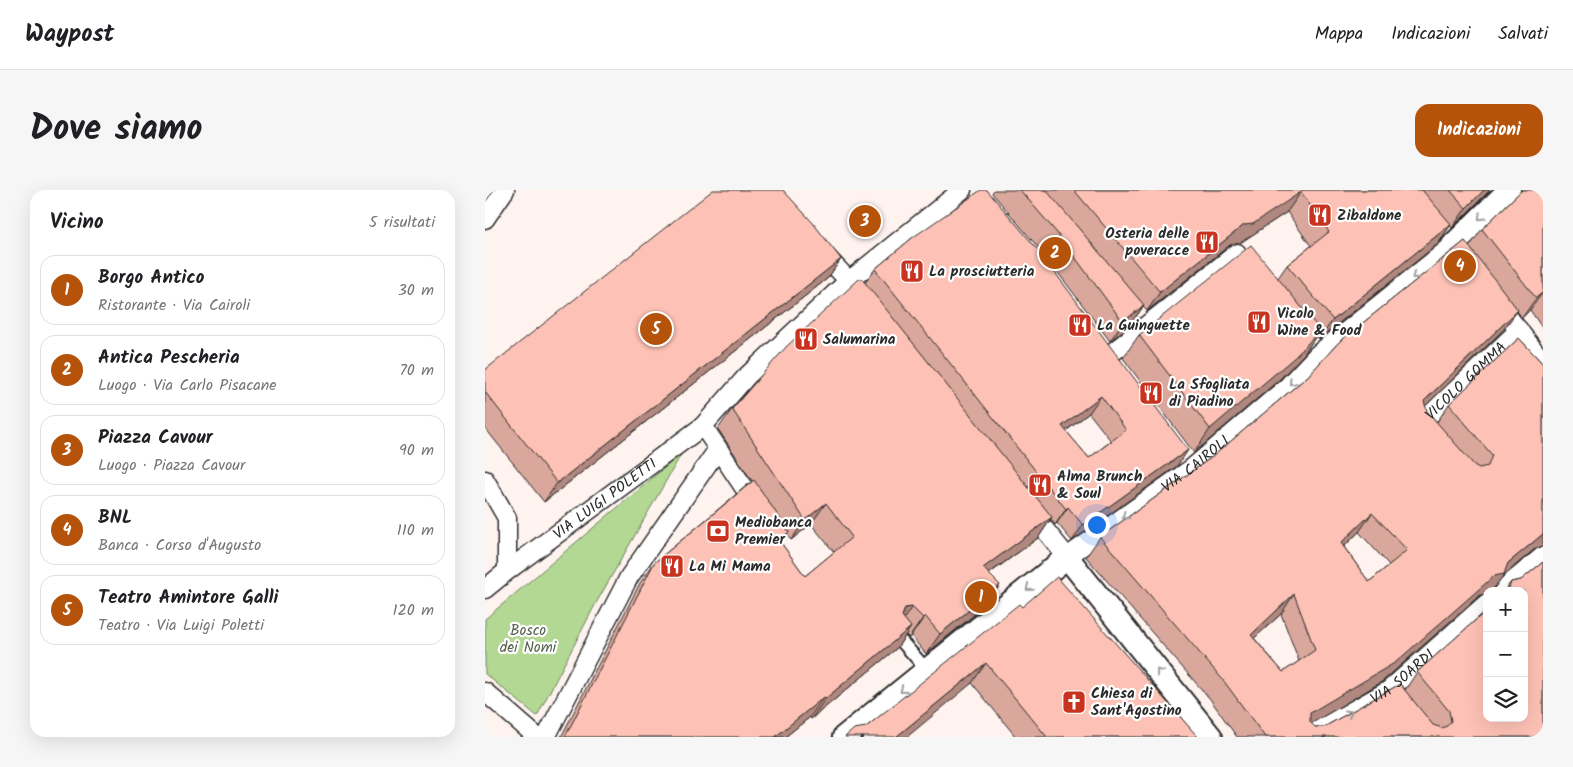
<!DOCTYPE html>
<html lang="it">
<head>
<meta charset="utf-8">
<style>
  :root { --surface:#fff; --page:#f6f6f6; --text:#202124; --muted:#757577; --line:#e0e0e0; --accent:#b45309 }
  body { margin:0; font-family:Kalam,sans-serif; background:var(--page); color:var(--text) }
  .controls { position:absolute; right:15px; bottom:15px; display:grid; overflow:hidden; border-radius:10px; box-shadow:0 5px 20px #0002 }
  .controls button { width:45px; height:45px; display:grid; place-items:center; padding:0; border:0; border-bottom:1px solid var(--line); background:var(--surface); color:var(--text); font:25px sans-serif }
  .you { position:absolute; left:611px; top:334px; width:18px; height:18px; margin:-12px; border:4px solid #fff; border-radius:50%; background:#1a73e8; box-shadow:0 0 0 8px #1a73e833 }
  .badge { display:grid; place-items:center; width:32px; height:32px; border-radius:50%; background:var(--accent); color:#fff; font-size:16px; font-weight:700 }
  .pin { position:absolute; translate:-50% -50%; border:2px solid #fff; box-shadow:0 1px 5px #0006 }
  .list { margin:0; padding:0; list-style:none }
  h2 { display:flex; justify-content:space-between; align-items:center; height:65px; margin:0; padding:0 20px; font-size:21px }
  h2 small { font-size:16px; font-weight:400; color:var(--muted) }
  .list li { display:grid; grid-template-columns:32px 1fr auto; gap:15px; align-items:center; box-sizing:border-box; height:70px; margin:0 10px 10px; padding:0 10px; border:1px solid var(--line); border-radius:15px }
  .list b { display:block; font-size:19px; white-space:nowrap }
  .list p { margin:0; font-size:16px; white-space:nowrap; color:var(--muted) }
  .list em { font-size:16px; font-style:normal; color:var(--muted) }
  .icon { flex:none; width:28px; height:28px; fill:none; stroke:currentColor; stroke-width:2; stroke-linecap:round; stroke-linejoin:round }
  .map { position:relative; flex:none; width:1058px; height:547px; overflow:hidden; border-radius:15px }
  header { display:flex; align-items:center; gap:30px; box-sizing:border-box; height:70px; padding:0 25px; background:var(--surface); border-bottom:1px solid var(--line) }
  header strong { font-size:24px }
  nav { display:flex; gap:28px; margin-inline-start:auto; font-size:18px }
  .intro { display:flex; align-items:center; justify-content:space-between; box-sizing:border-box; height:120px; padding:0 30px }
  h1 { margin:0; font-size:35px }
  .button { padding:12px 22px; border-radius:15px; background:var(--accent); color:#fff; font-size:18px; font-weight:700 }
  main { display:flex; gap:30px; padding:0 30px }
  aside { flex:1; background:var(--surface); border-radius:15px; box-shadow:0 5px 20px #0002 }
  .map>svg:first-child { display:block }
  .green { fill:#b2d893; stroke:#6e825f }
  .lines { fill:none; stroke-linecap:round; stroke-linejoin:round }
  .service-casing { stroke:#2b2b2b; stroke-width:15 }
  .pedestrian-casing { stroke:#2b2b2b; stroke-width:21 }
  .minor-casing { stroke:#2b2b2b; stroke-width:26 }
  .service { stroke:#fff; stroke-width:11 }
  .pedestrian { stroke:#fff; stroke-width:18 }
  .minor { stroke:#fff; stroke-width:22 }
  .wall { fill:#daa79c; stroke:#2b2b2b; fill-rule:evenodd }
  .shaded-wall { fill:#b1887f; stroke:#2b2b2b }
  .building { fill:#fdc2b5; stroke:#2b2b2b; fill-rule:evenodd }
  .oneway { stroke:#a0a0a0 }
  .labels { text-anchor:middle; stroke-width:4.5; stroke-linejoin:round; paint-order:stroke }
  .poi-label { font-size:15px; font-weight:bold; fill:#2b2b2b; stroke:#fff; text-anchor:start }
  .street-label { font-size:15px; fill:#2b2b2b; stroke:#fff }
  .park-label { font-size:15px; fill:#545f4a; stroke:#fff }
</style>
</head>
<body>
<header>
<strong>Waypost</strong>
<nav><a>Mappa</a><a>Indicazioni</a><a>Salvati</a></nav>
</header>
<div class="intro"><h1>Dove siamo</h1><a class="button">Indicazioni</a></div>
<main>
<aside>
<h2>Vicino<small>5 risultati</small></h2>
<ul class="list">
<li><span class="badge">1</span><div><b>Borgo Antico</b><p>Ristorante · Via Cairoli</p></div><em>30 m</em></li>
<li><span class="badge">2</span><div><b>Antica Pescheria</b><p>Luogo · Via Carlo Pisacane</p></div><em>70 m</em></li>
<li><span class="badge">3</span><div><b>Piazza Cavour</b><p>Luogo · Piazza Cavour</p></div><em>90 m</em></li>
<li><span class="badge">4</span><div><b>BNL</b><p>Banca · Corso d'Augusto</p></div><em>110 m</em></li>
<li><span class="badge">5</span><div><b>Teatro Amintore Galli</b><p>Teatro · Via Luigi Poletti</p></div><em>120 m</em></li>
</ul>
</aside>
<div class="map">
<svg width="1058" height="547" viewBox="0 0 1058 547">
  <rect width="100%" height="100%" fill="#fff3f0"/>
  <filter id="ink" filterUnits="userSpaceOnUse"><feTurbulence type="fractalNoise" baseFrequency=".02" numOctaves="2"/><feDisplacementMap in="SourceGraphic" scale="10" xChannelSelector="R" yChannelSelector="G"/><feConvolveMatrix kernelMatrix="1 2 1 2 8 2 1 2 1" color-interpolation-filters="sRGB"/></filter>
  <g filter="url(#ink)">
    <polygon class="green" points="197,263 110,415 52,526 0,484 0,429"/>
    <g class="lines">
      <g class="service-casing">
        <polyline id="service" points="410,444 442,480"/>
      </g>
      <g class="pedestrian-casing">
        <g id="pedestrian">
          <polyline points="0,29 20,0"/>
          <polyline points="335,60 364,91"/>
          <polyline points="1011,111 1058,172"/>
          <polyline points="623,166 752,63 767,83"/>
          <polyline points="218,236 272,317"/>
          <path id="s1" d="M 943,241 L 936,233 L 1034,140"/>
          <polyline points="0,290 22,328 22,381"/>
          <path id="s2" d="M 544,320 L 582,367 L 707,278 L 802,197 L 833,164 L 968,55"/>
          <path id="s3" d="M 0,399 L 22,381 L 218,236 L 262,186 L 360,94 L 477,0"/>
          <polyline points="1016,401 1058,366"/>
          <polyline points="0,502 52,547"/>
          <polyline points="61,547 144,387 233,259"/>
          <path id="s4" d="M 821,547 L 904,500 L 1002,413"/>
        </g>
      </g>
      <g class="minor-casing">
        <g id="minor">
          <polyline points="968,55 1024,0"/>
          <polyline points="359,547 582,367 726,547"/>
        </g>
      </g>
      <use href="#service" class="service"/>
      <use href="#pedestrian" class="pedestrian"/>
      <use href="#minor" class="minor"/>
    </g>
    <g class="wall">
      <polygon points="509,0 1005,0 967,38 965,36 953,54 834,149 831,146 819,164 795,189 709,263 638,168 654,145 793,88 802,75 826,56 802,22 755,53 745,55 662,121 658,117 645,135 625,151 558,63 507,3"/>
      <path d="M 1037,0 L 1058,0 L 1058,139 L 1045,120 L 1037,128 L 1032,121 L 1019,139 L 940,216 L 942,221 L 952,232 L 964,214 L 1034,148 L 1058,174 L 1058,357 L 1051,358 L 1018,386 L 1007,401 L 1002,401 L 1002,404 L 995,405 L 898,491 L 826,533 L 830,537 L 839,537 L 915,494 L 920,500 L 932,482 L 1002,420 L 1002,528 L 1039,528 L 1039,401 L 1019,401 L 1026,392 L 1036,390 L 1058,372 L 1058,547 L 752,547 L 725,509 L 601,367 L 615,347 L 727,267 L 823,186 L 854,152 L 980,51 L 984,57 L 997,39 ZM 874,342 L 904,375 L 884,392 L 859,357 ZM 796,424 L 814,471 L 798,482 L 769,448 Z"/>
      <path d="M 427,48 L 703,260 L 692,276 L 587,351 L 572,333 L 570,335 L 566,329 L 553,348 L 504,384 L 501,415 L 441,464 L 426,446 L 424,448 L 421,445 L 412,458 L 326,529 L 325,527 L 300,547 L 76,547 L 155,393 L 169,373 L 267,291 L 233,239 L 247,219 L 380,93 L 390,79 ZM 604,223 L 626,251 L 604,268 L 581,241 ZM 326,334 L 349,362 L 320,386 L 296,353 L 302,345 L 306,350 Z"/>
      <polygon points="356,69 343,88 59,312 0,238 0,180"/>
      <polygon points="537,417 713,547 531,547 487,493 381,537"/>
    </g>
    <g class="shaded-wall">
      <polygon points="999,0 1005,0 967,38 981,18"/>
      <polygon points="816,2 802,22 755,53 745,55 662,121 675,102 759,35"/>
      <polygon points="966,34 953,54 834,149 848,130"/>
      <polygon points="356,69 343,88 59,312 72,293"/>
      <polygon points="1058,102 1045,120 1037,128 1051,108"/>
      <polygon points="659,115 645,135 625,151 638,132"/>
      <polygon points="1033,120 1019,139 926,230 939,211"/>
      <polygon points="835,140 819,164 795,189 709,263 725,239"/>
      <polygon points="616,206 604,223 566,252 577,236"/>
      <polygon points="703,260 692,276 587,351 598,335"/>
      <polygon points="341,313 326,334 306,350 320,330"/>
      <polygon points="583,317 572,333 570,335 581,319"/>
      <polygon points="887,323 874,342 842,373 856,353"/>
      <polygon points="567,327 553,348 484,398 498,378"/>
      <polygon points="304,342 290,362 294,350"/>
      <polygon points="1058,344 1058,357 1051,358 1018,386 1007,401 1002,401 1002,404 995,405 898,491 812,542 825,523 1023,373"/>
      <polygon points="515,395 501,415 441,464 455,444"/>
      <polygon points="809,404 796,424 752,464 766,445"/>
      <polygon points="427,417 413,437 420,418"/>
      <polygon points="440,426 426,446 424,448 438,428"/>
      <polygon points="426,437 412,458 326,529 340,509"/>
      <polygon points="501,473 487,493 422,547 411,547"/>
      <polygon points="339,507 325,527 300,547 290,547"/>
    </g>
    <g class="building">
      <polygon points="228,0 298,0 328,33 356,69 72,293 0,202 0,180"/>
      <path d="M 496,0 L 502,0 L 553,60 L 703,260 L 598,335 L 583,317 L 581,319 L 390,79 L 427,48 ZM 616,206 L 641,240 L 604,268 L 577,236 Z"/>
      <polygon points="535,0 561,0 659,115 638,132 572,43"/>
      <polygon points="589,0 937,0 966,34 848,130 802,75 844,42 816,2 768,34 759,35 675,102"/>
      <polygon points="965,0 999,0 981,18"/>
      <polygon points="1037,0 1058,0 1058,102 1051,108 997,39"/>
      <path d="M 980,51 L 1033,120 L 939,211 L 942,221 L 989,275 L 994,278 L 1003,276 L 1007,265 L 964,214 L 1034,148 L 1058,174 L 1058,344 L 1023,373 L 1019,384 L 1009,386 L 911,472 L 825,523 L 825,532 L 830,537 L 839,537 L 915,494 L 948,535 L 957,538 L 962,536 L 966,531 L 964,521 L 932,482 L 1002,420 L 1002,528 L 1039,528 L 1039,401 L 1023,401 L 1026,392 L 1036,390 L 1058,372 L 1058,547 L 780,547 L 738,490 L 615,347 L 727,267 L 823,186 L 854,152 ZM 887,323 L 922,360 L 884,392 L 856,353 ZM 809,404 L 830,460 L 798,482 L 766,445 Z"/>
      <polygon points="766,55 835,140 811,166 725,239 654,145"/>
      <polygon points="374,89 377,89 567,327 498,378 515,395 455,444 440,426 438,428 427,417 420,418 417,426 426,437 340,509 339,507 290,547 80,547 169,373 269,290 304,342 294,350 320,386 367,347 341,313 320,330 247,219 301,157"/>
      <polygon points="572,387 713,547 562,547 501,473 411,547 360,547 369,539 381,537 534,414 537,417"/>
    </g>
    <defs><path id="oneway-chevron" d="M-2-3.5L2.5 0L-2 3.5" fill="none" stroke-width="1.6" stroke-linecap="round" stroke-linejoin="round" transform="scale(1.25)"/></defs>
    <g class="oneway">
      <use href="#oneway-chevron" transform="translate(996 27) rotate(136)"/>
      <use href="#oneway-chevron" transform="translate(930 86) rotate(141)"/>
      <use href="#oneway-chevron" transform="translate(807 192) rotate(134)"/>
      <use href="#oneway-chevron" transform="translate(640 326) rotate(145)"/>
      <use href="#oneway-chevron" transform="translate(544 398) rotate(141)"/>
      <use href="#oneway-chevron" transform="translate(674 482) rotate(-129)"/>
      <use href="#oneway-chevron" transform="translate(418 500) rotate(141)"/>
      <use href="#oneway-chevron" transform="translate(864 523) rotate(-30)"/>
    </g>
  </g>
  <defs>
    <g id="restaurant-square" transform="scale(1.25)"><rect x="-9" y="-9" width="18" height="18" rx="4" fill="#c8321e" stroke="#fff"/><path d="M-5-6h1v4h1v-4h1v4h1v-4h1v5L-1.5 .5V6h-2V.5L-5-1ZM5-6V6H3V1.5H1.5Q1.5-4 5-6Z" fill="#fff"/></g>
    <g id="bank-square" transform="scale(1.25)"><rect x="-9" y="-9" width="18" height="18" rx="4" fill="#c8321e" stroke="#fff"/><path d="M-6-4H6V4H-6ZM0-2.3a2.3 2.3 0 1 0 0 4.6a2.3 2.3 0 1 0 0-4.6Z" fill="#fff"/></g>
    <g id="church-square" transform="scale(1.25)"><rect x="-9" y="-9" width="18" height="18" rx="4" fill="#c8321e" stroke="#fff"/><path d="M-1.2-6h2.4v3.5h3.3v2.4h-3.3V6h-2.4V-.1h-3.3v-2.4h3.3Z" fill="#fff"/></g>
  </defs>
  <g fill-rule="evenodd">
    <use href="#restaurant-square" x="835" y="25"/>
    <use href="#restaurant-square" x="722" y="52"/>
    <use href="#restaurant-square" x="427" y="81"/>
    <use href="#restaurant-square" x="774" y="132"/>
    <use href="#restaurant-square" x="595" y="135"/>
    <use href="#restaurant-square" x="321" y="149"/>
    <use href="#restaurant-square" x="666" y="203"/>
    <use href="#restaurant-square" x="555" y="295"/>
    <use href="#bank-square" x="233" y="341"/>
    <use href="#restaurant-square" x="187" y="376"/>
    <use href="#church-square" x="589" y="512"/>
  </g>
  <g class="labels">
    <g class="poi-label">
      <text x="852" y="30">Zibaldone</text>
      <text x="704" y="48" text-anchor="end">Osteria delle<tspan x="704" dy="17">poveracce</tspan></text>
      <text x="444" y="86">La prosciutteria</text>
      <text x="792" y="128">Vicolo<tspan x="792" dy="17">Wine &amp; Food</tspan></text>
      <text x="612" y="140">La Guinguette</text>
      <text x="338" y="154">Salumarina</text>
      <text x="684" y="199">La Sfogliata<tspan x="684" dy="17">di Piadino</tspan></text>
      <text x="572" y="291">Alma Brunch<tspan x="572" dy="17">&amp; Soul</tspan></text>
      <text x="250" y="337">Mediobanca<tspan x="250" dy="17">Premier</tspan></text>
      <text x="204" y="381">La Mi Mama</text>
      <text x="606" y="508">Chiesa di<tspan x="606" dy="17">Sant'Agostino</tspan></text>
    </g>
    <g class="street-label">
      <text dy="5" stroke="none"><textPath href="#s1" startOffset="72">VICOLO GOMMA</textPath></text>
      <text dy="5" stroke="none"><textPath href="#s2" startOffset="219">VIA CAIROLI</textPath></text>
      <text dy="5" stroke="none"><textPath href="#s3" startOffset="150">VIA LUIGI POLETTI</textPath></text>
      <text dy="5" stroke="none"><textPath href="#s4" startOffset="114">VIA SOARDI</textPath></text>
    </g>
    <g class="park-label">
      <text x="43" y="445">Bosco<tspan x="43" dy="17">dei Nomi</tspan></text>
    </g>
  </g>
</svg>
<div class="controls">
<button>+</button>
<button>−</button>
<button><svg class="icon" aria-label="layers" viewBox="0 0 24 24"><path d="M12 4l9 5-9 5-9-5zM3 14l9 5 9-5"/></svg></button>
</div>
<div class="you"></div>
<div class="pin badge" style="left:496px;top:407px">1</div>
<div class="pin badge" style="left:570px;top:63px">2</div>
<div class="pin badge" style="left:380px;top:31px">3</div>
<div class="pin badge" style="left:975px;top:76px">4</div>
<div class="pin badge" style="left:171px;top:139px">5</div>
</div>
</main>
</body>
</html>
